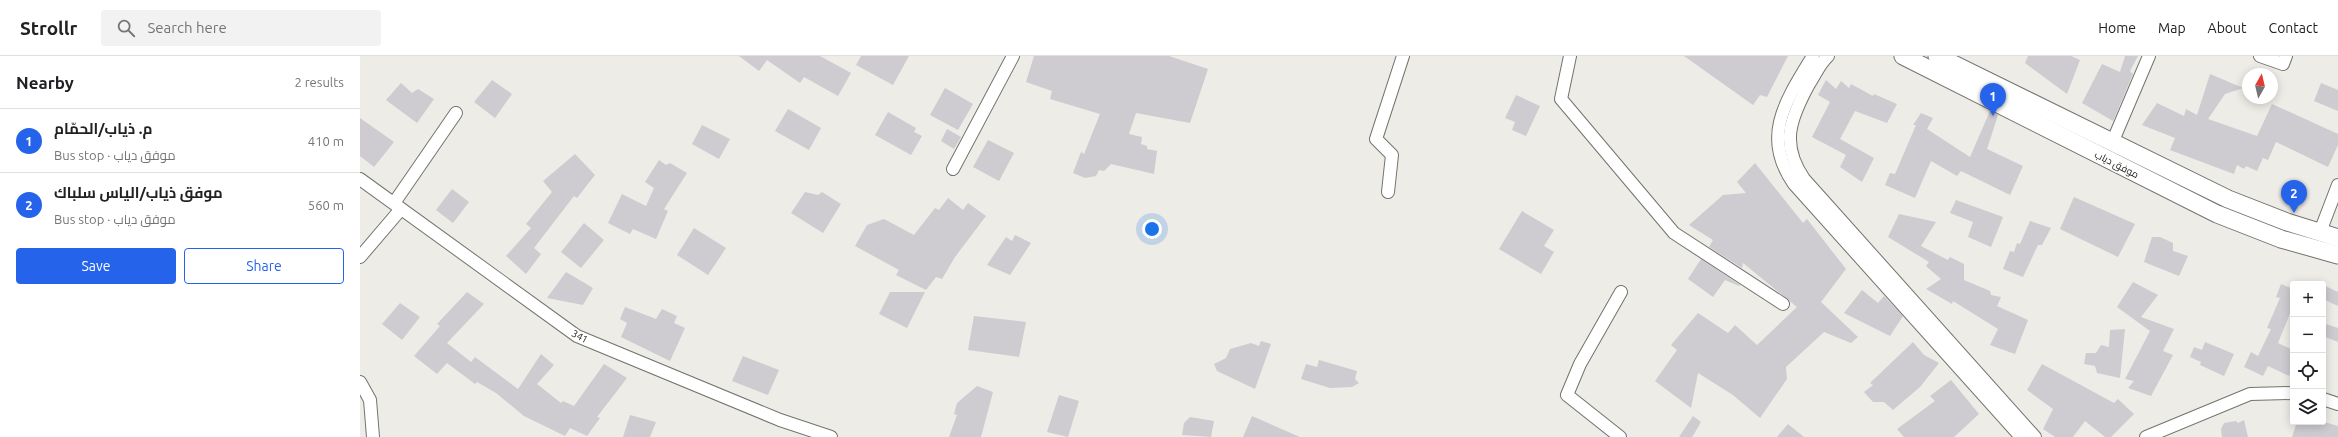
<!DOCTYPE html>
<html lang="en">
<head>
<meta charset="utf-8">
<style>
  :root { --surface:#fff; --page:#f2f2f2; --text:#202124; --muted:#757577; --line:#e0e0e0; --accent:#2563eb }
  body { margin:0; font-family:Ubuntu,Cairo,sans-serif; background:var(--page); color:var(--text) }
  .controls { position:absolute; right:12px; bottom:12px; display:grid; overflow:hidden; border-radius:4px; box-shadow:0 2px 10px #0003 }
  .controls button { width:36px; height:36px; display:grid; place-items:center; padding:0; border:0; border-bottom:1px solid var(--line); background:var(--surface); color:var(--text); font:20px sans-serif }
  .compass { position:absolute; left:1882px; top:12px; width:36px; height:36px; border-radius:50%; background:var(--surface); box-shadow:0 2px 10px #0003; rotate:8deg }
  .you { position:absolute; left:792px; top:173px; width:14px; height:14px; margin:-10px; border:3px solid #fff; border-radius:50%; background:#1a73e8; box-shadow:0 0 0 6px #1a73e833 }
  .badge { display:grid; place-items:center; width:26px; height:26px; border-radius:50%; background:var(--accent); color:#fff; font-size:13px; font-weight:700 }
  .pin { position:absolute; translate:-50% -33px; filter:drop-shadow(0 1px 2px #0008) }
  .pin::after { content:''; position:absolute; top:21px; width:14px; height:12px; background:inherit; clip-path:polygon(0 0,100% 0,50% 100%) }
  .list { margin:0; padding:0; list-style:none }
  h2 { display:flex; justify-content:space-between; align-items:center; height:52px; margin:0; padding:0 16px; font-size:17px }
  h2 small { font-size:13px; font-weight:400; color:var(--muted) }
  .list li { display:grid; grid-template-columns:26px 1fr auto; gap:12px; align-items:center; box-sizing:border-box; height:64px; padding:0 16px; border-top:1px solid var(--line) }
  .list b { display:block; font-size:15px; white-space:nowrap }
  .list p { margin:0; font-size:13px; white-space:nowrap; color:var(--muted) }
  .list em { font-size:13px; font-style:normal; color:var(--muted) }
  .actions { display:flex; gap:8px; padding:12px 16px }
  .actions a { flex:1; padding:9px 0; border:1px solid var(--accent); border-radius:4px; text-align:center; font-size:14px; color:var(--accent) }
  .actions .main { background:var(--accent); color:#fff }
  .icon { flex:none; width:22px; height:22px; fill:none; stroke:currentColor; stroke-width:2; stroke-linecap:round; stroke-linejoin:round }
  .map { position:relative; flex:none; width:1978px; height:381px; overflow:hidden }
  header { display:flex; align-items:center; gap:24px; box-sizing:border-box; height:56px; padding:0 20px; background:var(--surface); border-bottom:1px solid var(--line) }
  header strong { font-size:19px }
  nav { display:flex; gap:22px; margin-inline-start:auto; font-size:14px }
  .search { width:280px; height:36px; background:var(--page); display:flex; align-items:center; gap:10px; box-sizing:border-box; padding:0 14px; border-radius:4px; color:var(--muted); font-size:15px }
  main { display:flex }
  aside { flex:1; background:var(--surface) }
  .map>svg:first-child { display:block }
  .building { fill:#ceccd1 }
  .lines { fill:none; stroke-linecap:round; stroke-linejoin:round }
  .minor-casing { stroke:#73736e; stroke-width:14 }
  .secondary-casing { stroke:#73736e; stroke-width:19 }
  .minor { stroke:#fff; stroke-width:12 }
  .secondary { stroke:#fff; stroke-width:17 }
  .labels { text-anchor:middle; stroke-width:3.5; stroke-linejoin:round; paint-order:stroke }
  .street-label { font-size:10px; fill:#1b1b19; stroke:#fff }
</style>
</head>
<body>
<header>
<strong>Strollr</strong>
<div class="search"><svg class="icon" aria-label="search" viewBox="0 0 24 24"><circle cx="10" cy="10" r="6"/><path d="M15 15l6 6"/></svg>Search here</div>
<nav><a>Home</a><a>Map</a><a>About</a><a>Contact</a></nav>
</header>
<main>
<aside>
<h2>Nearby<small>2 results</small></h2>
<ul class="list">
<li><span class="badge">1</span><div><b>م. ذياب/الحمّام</b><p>Bus stop · موفق دياب</p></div><em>410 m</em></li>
<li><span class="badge">2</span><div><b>موفق ذياب/الياس سلباك</b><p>Bus stop · موفق دياب</p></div><em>560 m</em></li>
</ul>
<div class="actions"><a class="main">Save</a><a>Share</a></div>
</aside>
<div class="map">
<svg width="1978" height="381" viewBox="0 0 1978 381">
  <rect width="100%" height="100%" fill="#edece6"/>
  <g class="building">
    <polygon points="379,0 460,0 491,17 478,40 444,21 440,27 407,4 399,15"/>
    <polygon points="501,0 549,0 533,29 496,9"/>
    <polygon points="674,0 809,0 848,13 830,67 776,57 769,78 782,81 781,88 787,90 787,93 797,95 794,118 751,108 744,115 739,114 736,120 725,122 713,117 721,96 724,98 740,58 690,43 692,35 666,26"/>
    <polygon points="1324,0 1428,0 1407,41 1400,39 1393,49"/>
    <polygon points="1668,0 1711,0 1720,4 1707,38 1665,7"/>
    <polygon points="1765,0 1778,0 1770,15 1773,18 1753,65 1722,47 1742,8 1760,16"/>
    <polygon points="1850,18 1883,32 1865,38 1848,63 1897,80 1912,48 1978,78 1978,89 1968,111 1916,86 1908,104 1903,102 1897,115 1886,110 1884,113 1877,109 1874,118 1810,94 1815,82 1782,69 1797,47 1824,60 1826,53 1837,59"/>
    <polygon points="132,24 152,38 135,62 114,46"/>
    <polygon points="1466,24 1476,33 1481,25 1489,32 1491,28 1513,40 1514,38 1537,48 1527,67 1495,55 1480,83 1514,102 1502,126 1480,111 1486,99 1452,81 1470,46 1458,39"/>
    <polygon points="41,27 52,37 58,33 74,43 57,67 26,44"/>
    <polygon points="1961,27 1978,34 1978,55 1954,45"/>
    <polygon points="585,32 613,48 598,74 570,59"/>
    <polygon points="1156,39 1180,50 1166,80 1152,74 1155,66 1145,62"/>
    <polygon points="428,53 461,72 449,94 415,75"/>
    <polygon points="1630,55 1638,59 1627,93 1663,110 1650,139 1601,115 1597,120 1571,105 1555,142 1525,129 1530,117 1535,118 1556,69 1553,69 1561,57 1573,62 1567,73 1610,101"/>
    <polygon points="528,56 556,72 554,76 562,80 551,99 515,79"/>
    <polygon points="0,62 34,86 14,111 0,100"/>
    <polygon points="342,69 370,83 359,103 332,88"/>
    <polygon points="587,73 601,81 594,93 581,85"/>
    <polygon points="628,84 654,97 639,125 613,111"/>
    <polygon points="215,98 235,119 217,142 214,140 174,192 181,198 166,218 146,200 171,172 166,168 192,136 183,125"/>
    <polygon points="299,104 306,109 310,107 327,117 304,153 308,155 296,183 273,173 270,178 248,167 262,138 286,150 294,132 285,126"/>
    <polygon points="1395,107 1443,167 1447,163 1486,213 1461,246 1498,281 1491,287 1464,276 1426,311 1427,323 1400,362 1373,339 1338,317 1331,352 1295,325 1317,294 1311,289 1338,257 1368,277 1375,269 1397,289 1437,251 1383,207 1382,212 1349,191 1353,184 1329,169 1363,139 1386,137 1377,126"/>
    <polygon points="92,133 109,146 93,167 76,154"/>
    <polygon points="445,136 458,139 462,136 481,148 463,177 431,157"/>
    <polygon points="1714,141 1775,168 1758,201 1700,173"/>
    <polygon points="588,142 603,154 608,147 626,160 595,201 582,223 576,221 566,234 536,219 539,214 495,190 507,169 524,163 554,179 575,152 579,154"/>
    <polygon points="1596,144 1643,161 1631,191 1608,181 1613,166 1590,157"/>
    <polygon points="1162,155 1194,174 1184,190 1194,196 1181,218 1139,193"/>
    <polygon points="1539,158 1576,166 1561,190 1588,204 1590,201 1604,208 1604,224 1630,235 1631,239 1641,241 1637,250 1668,264 1655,298 1630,289 1638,273 1593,245 1592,248 1566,233 1581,223 1566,210 1569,206 1528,181"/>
    <polygon points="1670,165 1691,172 1682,189 1678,189 1663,221 1643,213 1650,195 1654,196 1657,187 1660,188"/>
    <polygon points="224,167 244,184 221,212 201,196"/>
    <polygon points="334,172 366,192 348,219 317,199"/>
    <polygon points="655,179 671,187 650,219 627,209 646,181 652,185"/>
    <polygon points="1792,181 1800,181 1813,187 1813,195 1828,200 1819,220 1784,206"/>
    <polygon points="1341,203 1380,229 1379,230 1365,224 1353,241 1328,223"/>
    <polygon points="206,216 233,232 223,249 187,242"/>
    <polygon points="1773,226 1798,239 1781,261 1814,273 1803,295 1813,299 1791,340 1768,332 1774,325 1765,323 1790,275 1757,251"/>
    <polygon points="1921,228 1933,233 1933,250 1918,287 1933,294 1933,311 1929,320 1908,310 1903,320 1884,311 1891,296 1898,300 1911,273 1907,272 1920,242 1916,241"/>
    <polygon points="1963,229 1978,236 1978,250 1963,243"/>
    <polygon points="1502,234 1518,247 1524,240 1543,260 1530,280 1484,257"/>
    <polygon points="107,236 124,248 87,287 111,306 115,301 158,333 181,298 194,309 177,328 201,347 203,345 214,350 244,308 267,322 237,361 240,362 227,380 210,372 205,380 164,360 136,337 117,326 115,328 87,307 77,318 54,300 80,270 77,268"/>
    <polygon points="530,236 565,236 547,272 519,258"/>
    <polygon points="40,247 60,261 42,284 22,268"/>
    <polygon points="265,251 296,263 302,253 317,260 314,267 325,272 310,305 261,281 267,267 260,263"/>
    <polygon points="614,260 666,266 659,301 608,294"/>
    <polygon points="1963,267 1978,272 1978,286 1963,280"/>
    <polygon points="1765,273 1760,322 1737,317 1735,310 1724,308 1726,297 1736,297 1741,289 1749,291 1750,274"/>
    <polygon points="901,285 911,288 895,333 857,315 854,308 866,302 870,293 891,287 899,290"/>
    <polygon points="1553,286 1564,299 1579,307 1560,331 1533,354 1524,346 1513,346 1504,336 1513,329 1510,327"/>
    <polygon points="1845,286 1874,298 1864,320 1840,309 1841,306 1830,301 1834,291 1842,294"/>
    <polygon points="383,300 419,314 408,339 372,325"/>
    <polygon points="959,304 997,315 995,323 999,327 992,331 970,332 941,323 946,308 957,311"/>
    <polygon points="1682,308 1754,347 1758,343 1774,358 1751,381 1745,381 1725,365 1713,381 1695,381 1683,373 1693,353 1667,334"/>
    <polygon points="1591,324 1619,358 1594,381 1544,381 1537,373 1575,345 1570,340"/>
    <polygon points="617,330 633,336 621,381 589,381 597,359 594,358 597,347"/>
    <polygon points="699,339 719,345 708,381 687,376"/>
    <polygon points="270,359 296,366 290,381 263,381"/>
    <polygon points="892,360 940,381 883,381"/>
    <polygon points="1333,360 1341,366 1334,378 1332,381 1319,381"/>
    <polygon points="830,361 854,365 851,381 822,379 824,367"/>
    <polygon points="1884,364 1888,381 1862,381 1861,373 1864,367 1876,365 1878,367"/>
    <polygon points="1937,366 1964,366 1978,370 1978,381 1932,381"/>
    <polygon points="1428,368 1444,381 1417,381"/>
  </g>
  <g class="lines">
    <g class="minor-casing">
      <g id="minor">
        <polyline points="1210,0 1201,43 1314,177 1423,248"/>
        <path d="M 1453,0 C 1427,43 1400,80 1434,128 L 1661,381"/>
        <path d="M 1468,0 C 1460,7 1455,19 1449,28 C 1430,63 1420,88 1444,123 L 1675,381"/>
        <polyline points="1900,0 1923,8 1926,0"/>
        <polyline points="1752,87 1789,0"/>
        <polyline points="593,113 653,0"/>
        <polyline points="0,123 217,280 420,364 471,381"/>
        <polyline points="1028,136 1032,99 1016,83 1043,0"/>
        <polyline points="34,147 96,57"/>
        <polyline points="1960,176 1978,129"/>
        <polyline points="0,201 41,153"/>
        <polyline points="0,326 10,344 13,381"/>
        <polyline points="1963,343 1978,348"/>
        <polyline points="1260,381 1207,339 1220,308 1261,236"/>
        <polyline points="1786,381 1890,338 1933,337"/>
      </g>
    </g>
    <g class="secondary-casing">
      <g id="secondary">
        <polyline points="1543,0 1857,158 1921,183 1978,199"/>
        <polyline points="1577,0 1868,143 1927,166 1978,182"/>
      </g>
    </g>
    <use href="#minor" class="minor"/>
    <use href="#secondary" class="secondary"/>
  </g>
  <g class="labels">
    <g class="street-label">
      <text transform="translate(1757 108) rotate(27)" y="4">موفق دياب</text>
      <text transform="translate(220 280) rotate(28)" y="4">341</text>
    </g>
  </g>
</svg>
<div class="controls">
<button>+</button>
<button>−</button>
<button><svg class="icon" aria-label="locate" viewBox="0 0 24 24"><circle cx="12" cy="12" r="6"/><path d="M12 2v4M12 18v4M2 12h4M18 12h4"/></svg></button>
<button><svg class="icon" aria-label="layers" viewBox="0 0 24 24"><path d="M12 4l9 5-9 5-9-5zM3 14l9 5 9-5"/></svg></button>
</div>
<svg class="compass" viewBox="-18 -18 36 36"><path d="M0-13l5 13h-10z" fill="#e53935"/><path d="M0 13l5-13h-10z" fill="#757577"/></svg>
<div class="you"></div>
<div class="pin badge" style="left:1633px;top:60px">1</div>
<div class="pin badge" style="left:1934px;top:157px">2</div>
</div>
</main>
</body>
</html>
